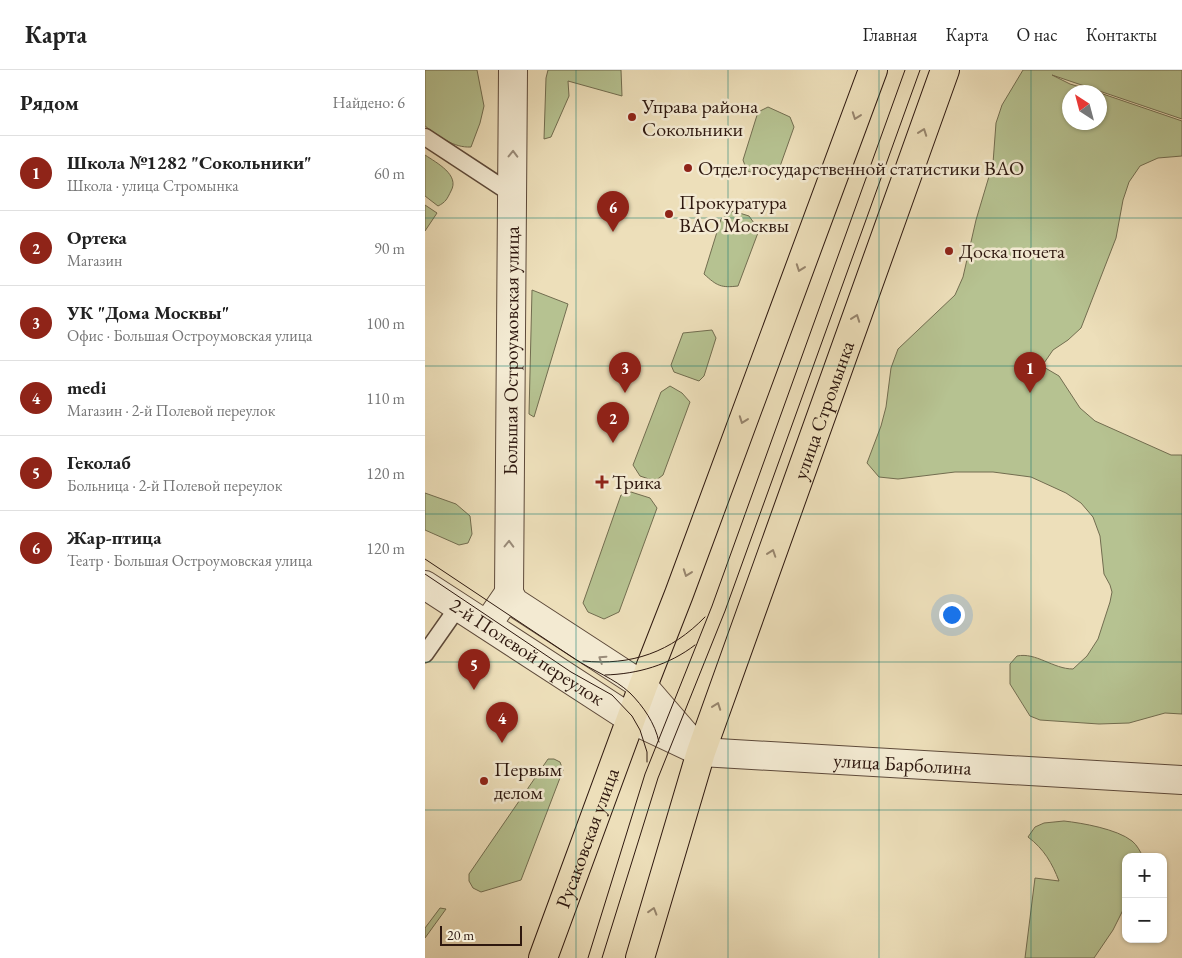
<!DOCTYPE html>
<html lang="ru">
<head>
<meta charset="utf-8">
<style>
  :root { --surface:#fff; --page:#f6f6f6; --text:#222; --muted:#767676; --line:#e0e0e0; --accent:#8f2418 }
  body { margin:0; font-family:"EB Garamond",serif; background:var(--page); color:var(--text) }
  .controls { position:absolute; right:15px; bottom:15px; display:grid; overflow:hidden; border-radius:10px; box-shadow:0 1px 4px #0004 }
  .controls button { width:45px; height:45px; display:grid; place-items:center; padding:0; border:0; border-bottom:1px solid var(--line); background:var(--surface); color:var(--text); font:25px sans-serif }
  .compass { position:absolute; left:637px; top:15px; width:45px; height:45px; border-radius:50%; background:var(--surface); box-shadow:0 1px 4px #0004; rotate:324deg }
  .scale { position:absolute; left:15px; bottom:12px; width:82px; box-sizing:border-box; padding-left:5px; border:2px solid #2e180f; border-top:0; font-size:14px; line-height:18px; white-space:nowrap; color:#2e180f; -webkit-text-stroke:4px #f3ead2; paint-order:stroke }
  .you { position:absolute; left:526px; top:544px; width:18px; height:18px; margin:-12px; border:4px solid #fff; border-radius:50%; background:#1a73e8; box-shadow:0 0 0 8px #1a73e833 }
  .badge { display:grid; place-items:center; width:32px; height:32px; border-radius:50%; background:var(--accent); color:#fff; font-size:16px; font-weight:700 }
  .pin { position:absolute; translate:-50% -41px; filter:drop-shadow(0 1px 2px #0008) }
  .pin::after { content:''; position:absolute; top:26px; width:18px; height:15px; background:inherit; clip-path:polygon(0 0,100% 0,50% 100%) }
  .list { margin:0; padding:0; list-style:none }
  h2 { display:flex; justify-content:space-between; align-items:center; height:65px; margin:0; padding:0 20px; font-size:21px }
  h2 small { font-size:16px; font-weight:400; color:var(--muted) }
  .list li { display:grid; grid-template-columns:32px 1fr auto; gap:15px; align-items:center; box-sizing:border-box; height:75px; padding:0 20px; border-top:1px solid var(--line) }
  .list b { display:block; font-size:19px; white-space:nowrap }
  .list p { margin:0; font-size:16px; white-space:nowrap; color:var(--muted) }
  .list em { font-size:16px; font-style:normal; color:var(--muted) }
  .map { position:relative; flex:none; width:757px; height:888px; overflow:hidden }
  header { display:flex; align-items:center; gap:30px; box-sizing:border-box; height:70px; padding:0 25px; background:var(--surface); border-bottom:1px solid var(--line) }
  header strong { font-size:24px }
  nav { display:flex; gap:28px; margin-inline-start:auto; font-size:18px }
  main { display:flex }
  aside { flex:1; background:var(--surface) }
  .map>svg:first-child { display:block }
  .green { fill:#b6c291; stroke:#726d50 }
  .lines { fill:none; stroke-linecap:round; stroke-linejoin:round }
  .service-casing { stroke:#5e4a3a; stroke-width:19 }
  .minor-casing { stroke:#5e4a3a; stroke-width:30 }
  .primary-casing { stroke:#2e180f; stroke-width:30 }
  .service { stroke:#f3ead2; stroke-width:16 }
  .minor { stroke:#f3ead2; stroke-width:28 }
  .primary { stroke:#eddfba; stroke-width:28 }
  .tram { stroke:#2e180f; stroke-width:1 }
  .oneway { stroke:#97856d }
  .oneway2 { stroke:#9a8c7a }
  .grid { fill:none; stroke:#0f766e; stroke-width:1; stroke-opacity:0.55 }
  .poi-dot { fill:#8f2418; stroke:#f3ead2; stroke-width:2 }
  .labels { text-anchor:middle; stroke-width:5; stroke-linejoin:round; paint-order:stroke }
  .poi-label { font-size:20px; fill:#2e180f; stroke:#f3ead2; text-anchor:start }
  .street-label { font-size:20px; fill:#2e180f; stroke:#f3ead2 }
</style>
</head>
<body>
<header>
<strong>Карта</strong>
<nav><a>Главная</a><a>Карта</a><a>О нас</a><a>Контакты</a></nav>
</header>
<main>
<aside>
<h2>Рядом<small>Найдено: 6</small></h2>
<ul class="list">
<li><span class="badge">1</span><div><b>Школа №1282 &quot;Сокольники&quot;</b><p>Школа · улица Стромынка</p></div><em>60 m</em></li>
<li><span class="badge">2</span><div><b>Ортека</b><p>Магазин</p></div><em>90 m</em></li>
<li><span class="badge">3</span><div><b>УК &quot;Дома Москвы&quot;</b><p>Офис · Большая Остроумовская улица</p></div><em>100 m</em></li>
<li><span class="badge">4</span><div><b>medi</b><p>Магазин · 2-й Полевой переулок</p></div><em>110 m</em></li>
<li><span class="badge">5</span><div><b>Геколаб</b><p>Больница · 2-й Полевой переулок</p></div><em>120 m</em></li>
<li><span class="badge">6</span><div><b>Жар-птица</b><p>Театр · Большая Остроумовская улица</p></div><em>120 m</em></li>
</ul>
</aside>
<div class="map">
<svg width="757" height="888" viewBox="0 0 757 888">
  <rect width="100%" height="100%" fill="#eddfba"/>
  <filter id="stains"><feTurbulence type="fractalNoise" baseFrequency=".004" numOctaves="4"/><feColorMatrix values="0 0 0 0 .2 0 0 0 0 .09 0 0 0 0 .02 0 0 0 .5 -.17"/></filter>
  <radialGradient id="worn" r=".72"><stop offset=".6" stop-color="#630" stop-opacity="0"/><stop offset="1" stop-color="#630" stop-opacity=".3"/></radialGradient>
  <g class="green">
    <path d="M 0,0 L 52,0 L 59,36 L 55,53 L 46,77 C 28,78 14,66 0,56 Z"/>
    <polygon points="123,0 196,0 197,26 143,11 144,26 126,67 119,69 121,8"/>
    <path d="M 598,0 L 757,0 L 757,49 L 627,5 L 645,14 L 672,22 L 644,22 L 644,52 L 674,52 L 675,23 L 757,51 L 757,86 L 733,88 L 715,96 L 704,112 L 698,130 L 691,168 L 656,258 L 643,270 L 628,280 L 617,296 L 634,306 L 655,338 L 670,351 L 746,385 L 757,385 L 757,644 L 740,643 L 704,653 L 674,654 L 615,650 L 605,646 L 585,614 L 585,594 L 592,586 C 611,582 628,599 648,599 L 662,586 L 673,569 L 685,532 L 687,522 L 685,515 L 679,504 L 675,466 L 668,447 L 656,433 L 641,423 L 606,407 L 568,402 L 530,402 L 473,409 L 454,407 L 442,393 L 456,356 L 461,337 L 466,298 L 473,279 L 530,225 L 538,207 L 551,150 L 568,93 L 571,53 L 577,35 Z"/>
    <polygon points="343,37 365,47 369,57 353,102 338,105 322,101 318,90 333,42"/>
    <path d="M 0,85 C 12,93 35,105 26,121 C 22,129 21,132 13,136 L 0,126 Z"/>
    <polygon points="0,135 12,143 0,161"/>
    <path d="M 308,141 L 324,146 L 334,160 L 313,216 C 296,218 292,216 279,204 L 296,149 Z"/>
    <polygon points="107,220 143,234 109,347 104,344"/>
    <polygon points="287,260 291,268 279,306 274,311 249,302 246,295 258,263"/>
    <polygon points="245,316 257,323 265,332 238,405 230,411 215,406 208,395 236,322"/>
    <polygon points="206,422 225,428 232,438 194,542 179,549 163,542 158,533 196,425"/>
    <polygon points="0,423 31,434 45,446 47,464 43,473 34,475 0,460"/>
    <polygon points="123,689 129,689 135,692 138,700 96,810 56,822 48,818 44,811 44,804"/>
    <path d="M 639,751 C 657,753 692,759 707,771 C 712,775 715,781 718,787 L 701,787 L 701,834 L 688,860 L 669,888 L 600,888 L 610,808 L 634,811 C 627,793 619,779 603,767 L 610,757 L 619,753 Z"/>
    <polygon points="15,838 21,839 0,868 0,858"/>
  </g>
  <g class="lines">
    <g class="service-casing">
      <g id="service">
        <polyline points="0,67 87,124"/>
        <polyline points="0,584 33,537"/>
      </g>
    </g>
    <g class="minor-casing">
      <g id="minor">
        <path id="s1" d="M 0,515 L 206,649 L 276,682 L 757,710"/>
        <polyline points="84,523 89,532 218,616 268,674"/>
        <path id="s2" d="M 62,555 L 84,523 L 88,0"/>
      </g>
    </g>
    <g class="primary-casing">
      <g id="primary">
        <path id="s3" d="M 118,888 L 218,616 L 254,524 L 448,0"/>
        <path id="s4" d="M 215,888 L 276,682 L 520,0"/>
      </g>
    </g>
    <use href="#service" class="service"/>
    <use href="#minor" class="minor"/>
    <use href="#primary" class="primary"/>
    <g class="tram">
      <path d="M 0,489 C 50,522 100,556 150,589 C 168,601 189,608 205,623 C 218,636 230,653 234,672"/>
      <polyline points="0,504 146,602 187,625 207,646 215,660 222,682 222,692"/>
      <path d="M 158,591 C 207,596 246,582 280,547"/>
      <path d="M 180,605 C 213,604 244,595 270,575"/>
      <polyline points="163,888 220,704 287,536 480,0"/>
      <polyline points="177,888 233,708 300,541 495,0"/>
    </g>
  </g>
  <defs><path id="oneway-chevron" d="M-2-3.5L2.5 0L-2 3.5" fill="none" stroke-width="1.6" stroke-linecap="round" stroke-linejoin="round" transform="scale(1.25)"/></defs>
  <g class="oneway">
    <use href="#oneway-chevron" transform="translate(431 46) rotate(110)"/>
    <use href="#oneway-chevron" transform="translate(498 62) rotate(-70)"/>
    <use href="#oneway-chevron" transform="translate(375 198) rotate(110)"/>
    <use href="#oneway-chevron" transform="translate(431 248) rotate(-70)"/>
    <use href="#oneway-chevron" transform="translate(318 350) rotate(110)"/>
    <use href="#oneway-chevron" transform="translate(347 483) rotate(-71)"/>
    <use href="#oneway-chevron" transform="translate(262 503) rotate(110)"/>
    <use href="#oneway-chevron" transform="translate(292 636) rotate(-70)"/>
    <use href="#oneway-chevron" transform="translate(228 841) rotate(-73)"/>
  </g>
  <g class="oneway2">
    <use href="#oneway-chevron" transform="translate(88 84) rotate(-89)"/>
    <use href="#oneway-chevron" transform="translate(84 474) rotate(-89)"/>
    <use href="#oneway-chevron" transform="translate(177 589) rotate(-147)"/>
  </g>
  <path class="grid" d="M 151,0 L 151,888M 303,0 L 303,888M 454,0 L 454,888M 606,0 L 606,888M 0,148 L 757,148M 0,296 L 757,296M 0,444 L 757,444M 0,592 L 757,592M 0,740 L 757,740"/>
  <g class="poi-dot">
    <circle cx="207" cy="47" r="5"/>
    <circle cx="263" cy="98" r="5"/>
    <circle cx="244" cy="144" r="5"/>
    <circle cx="524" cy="181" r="5"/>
    <path d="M174.5 404.5h5v5h5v5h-5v5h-5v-5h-5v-5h5z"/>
    <circle cx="59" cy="711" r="5"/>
  </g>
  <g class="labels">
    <g class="poi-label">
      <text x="217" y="43">Управа района<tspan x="217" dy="23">Сокольники</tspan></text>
      <text x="273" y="105">Отдел государственной статистики ВАО</text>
      <text x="254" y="139">Прокуратура<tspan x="254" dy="23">ВАО Москвы</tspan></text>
      <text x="534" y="188">Доска почета</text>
      <text x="187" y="419">Трика</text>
      <text x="69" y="706">Первым<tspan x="69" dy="23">делом</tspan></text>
    </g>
    <g class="street-label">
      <text dy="7" stroke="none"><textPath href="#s2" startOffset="281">Большая Остроумовская улица</textPath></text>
      <text dy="7" stroke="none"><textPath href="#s4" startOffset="578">улица Стромынка</textPath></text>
      <text dy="7" stroke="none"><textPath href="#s1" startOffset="122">2-й Полевой переулок</textPath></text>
      <text dy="7" stroke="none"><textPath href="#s1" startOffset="525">улица Барболина</textPath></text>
      <text dy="7" stroke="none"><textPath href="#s3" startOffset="128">Русаковская улица</textPath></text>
    </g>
  </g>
  <rect width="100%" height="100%" filter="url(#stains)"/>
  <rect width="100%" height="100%" fill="url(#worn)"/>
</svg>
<div class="controls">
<button>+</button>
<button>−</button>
</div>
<svg class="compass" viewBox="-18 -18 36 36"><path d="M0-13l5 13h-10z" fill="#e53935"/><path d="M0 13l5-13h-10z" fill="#767676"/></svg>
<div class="scale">20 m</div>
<div class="you"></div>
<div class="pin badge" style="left:605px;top:323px">1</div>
<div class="pin badge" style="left:188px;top:373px">2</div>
<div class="pin badge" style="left:200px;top:323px">3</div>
<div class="pin badge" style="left:77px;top:673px">4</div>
<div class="pin badge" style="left:49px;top:620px">5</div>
<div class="pin badge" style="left:188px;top:162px">6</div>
</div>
</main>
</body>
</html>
